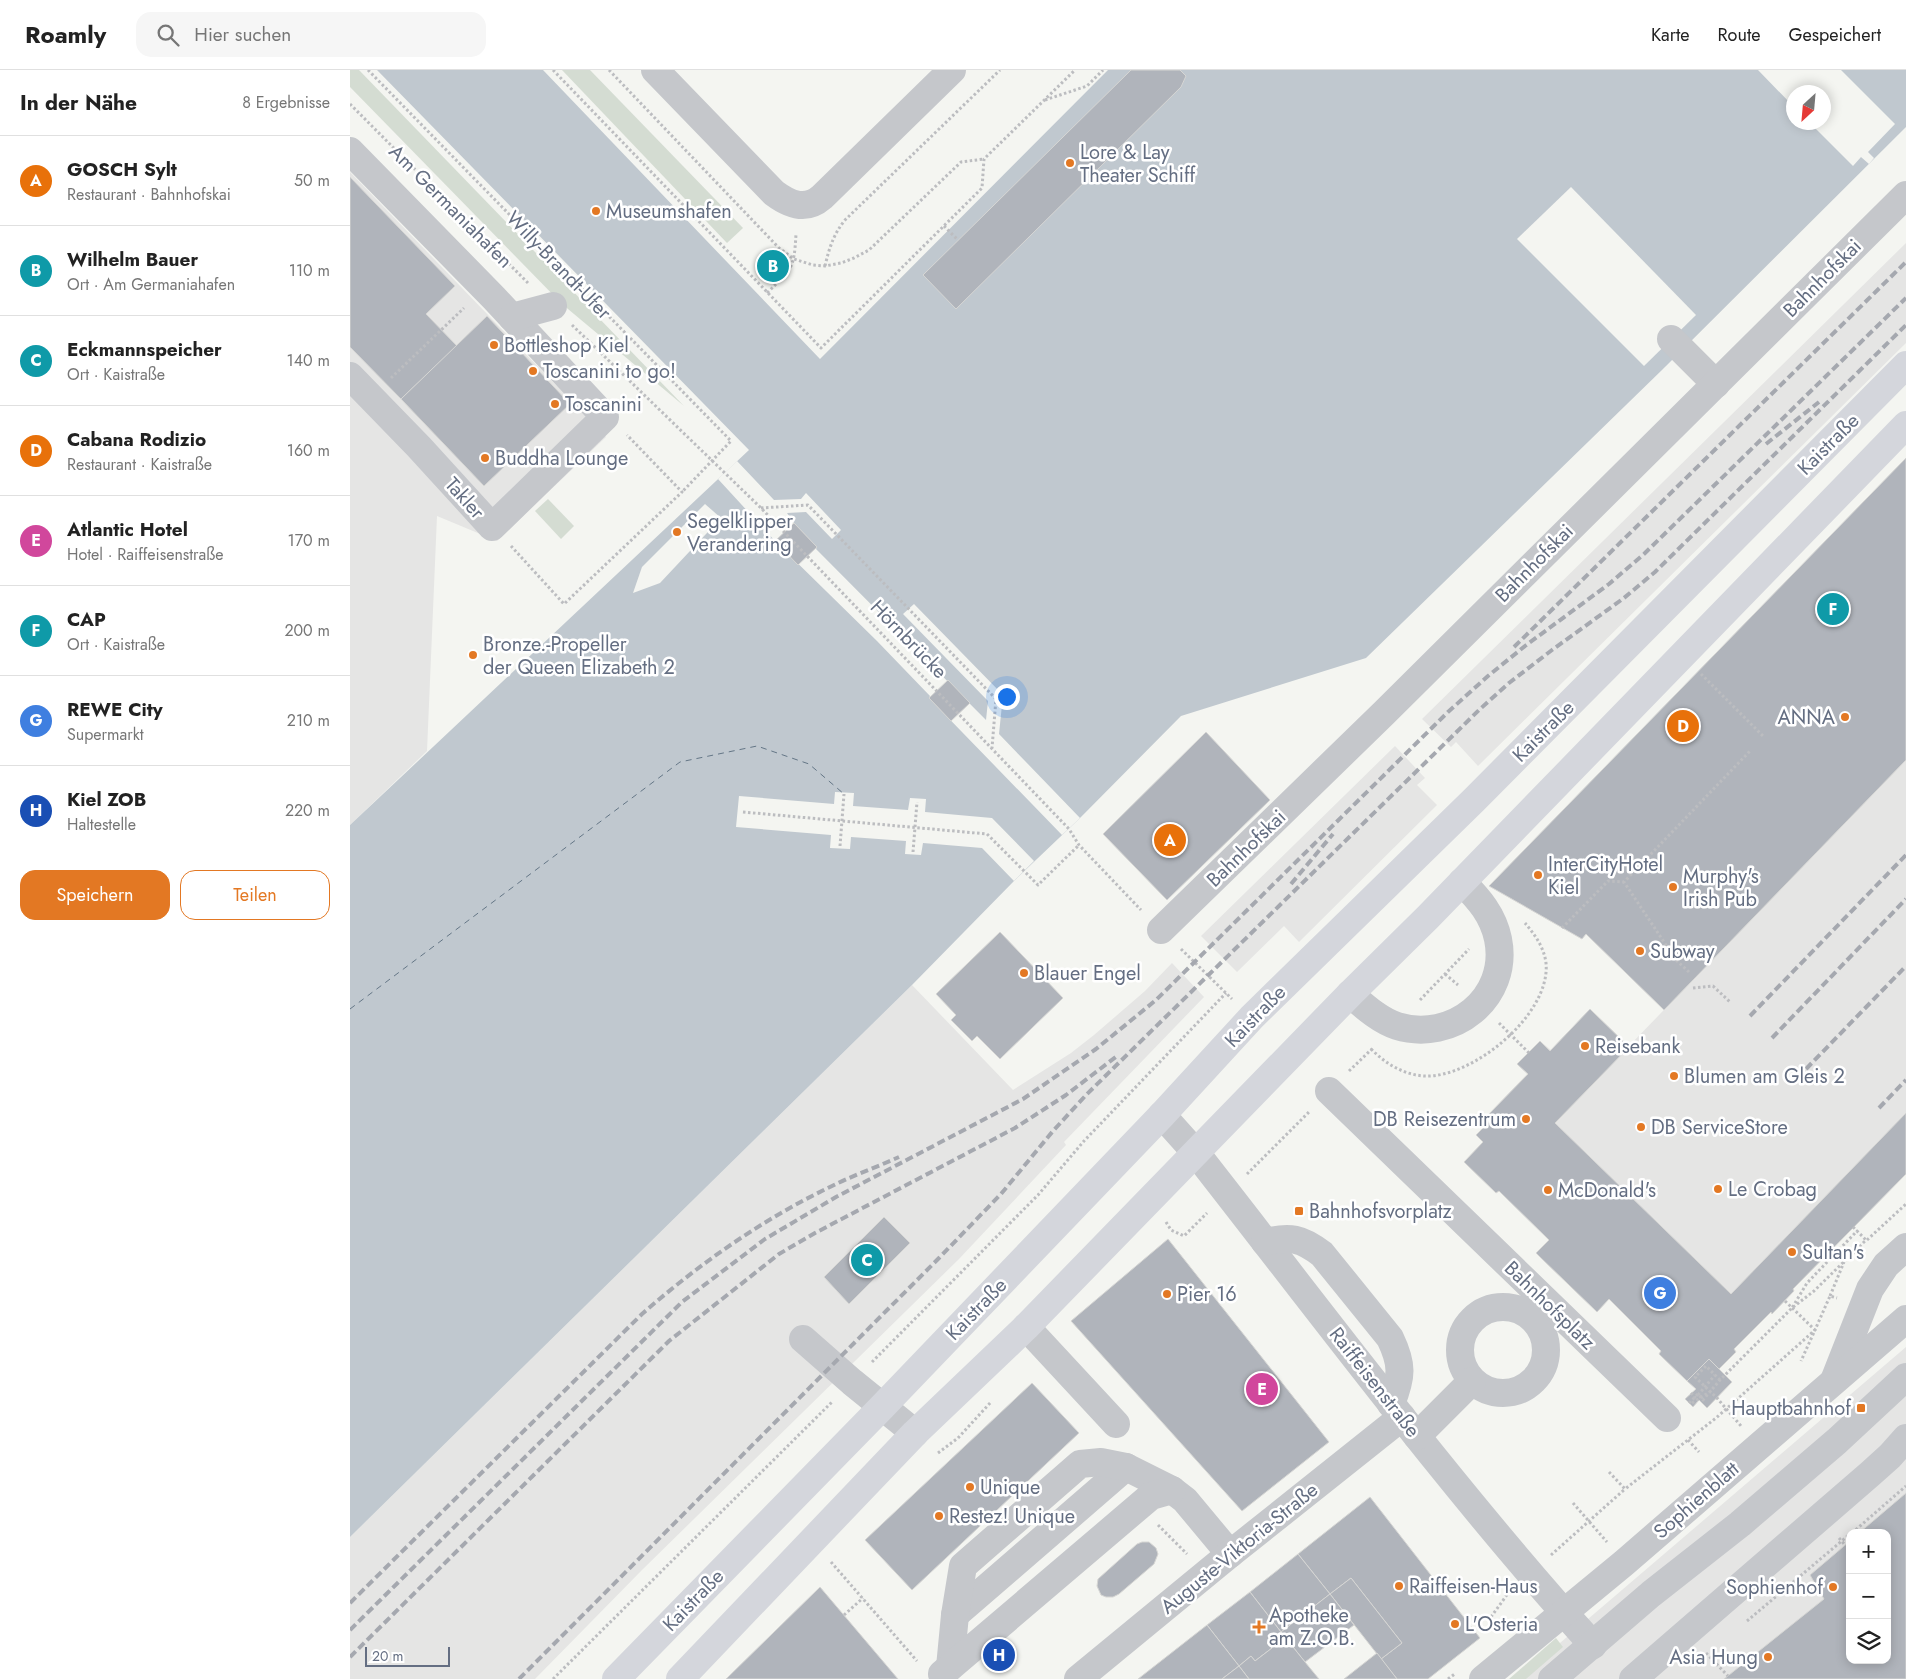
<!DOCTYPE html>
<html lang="de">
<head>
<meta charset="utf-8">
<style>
  :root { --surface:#fff; --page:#f6f6f6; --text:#222; --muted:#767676; --line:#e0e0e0; --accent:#e37823 }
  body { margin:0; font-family:Jost,sans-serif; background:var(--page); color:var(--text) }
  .controls { position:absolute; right:15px; bottom:15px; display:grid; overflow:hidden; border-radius:10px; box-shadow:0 2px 12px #0003 }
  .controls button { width:45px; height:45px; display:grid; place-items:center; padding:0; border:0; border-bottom:1px solid var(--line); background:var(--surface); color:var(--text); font:25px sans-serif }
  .compass { position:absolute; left:1436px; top:15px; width:45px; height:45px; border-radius:50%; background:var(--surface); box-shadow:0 2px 12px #0003; rotate:206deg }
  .scale { position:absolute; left:15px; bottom:12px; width:85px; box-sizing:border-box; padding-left:5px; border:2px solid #646e82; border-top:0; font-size:14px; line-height:18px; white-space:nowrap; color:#646e82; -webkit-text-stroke:4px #fff; paint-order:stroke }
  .you { position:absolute; left:656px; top:626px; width:18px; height:18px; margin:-12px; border:4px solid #fff; border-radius:50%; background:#1a73e8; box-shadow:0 0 0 8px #1a73e833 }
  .badge { display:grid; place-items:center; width:32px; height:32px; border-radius:50%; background:var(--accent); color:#fff; font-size:16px; font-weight:700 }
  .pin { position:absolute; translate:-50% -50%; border:2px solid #fff; box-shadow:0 1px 5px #0006 }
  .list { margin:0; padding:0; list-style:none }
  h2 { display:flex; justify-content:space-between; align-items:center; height:65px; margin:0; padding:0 20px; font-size:21px }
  h2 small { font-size:16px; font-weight:400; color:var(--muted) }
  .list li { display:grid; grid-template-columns:32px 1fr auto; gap:15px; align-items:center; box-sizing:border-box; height:90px; padding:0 20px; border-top:1px solid var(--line) }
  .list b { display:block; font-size:19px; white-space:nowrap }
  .list p { margin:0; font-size:16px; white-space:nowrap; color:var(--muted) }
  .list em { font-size:16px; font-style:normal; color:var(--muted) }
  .actions { display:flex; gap:10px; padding:15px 20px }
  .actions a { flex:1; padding:11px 0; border:1px solid var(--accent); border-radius:15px; text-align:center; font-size:18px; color:var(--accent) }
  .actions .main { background:var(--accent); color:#fff }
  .icon { flex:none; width:28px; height:28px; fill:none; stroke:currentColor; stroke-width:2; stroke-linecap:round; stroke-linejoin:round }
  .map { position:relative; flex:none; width:1556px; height:1609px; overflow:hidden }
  header { display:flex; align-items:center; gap:30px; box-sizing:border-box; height:70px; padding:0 25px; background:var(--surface); border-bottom:1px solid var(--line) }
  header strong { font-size:24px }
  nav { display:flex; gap:28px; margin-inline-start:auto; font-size:18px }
  .search { width:350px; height:45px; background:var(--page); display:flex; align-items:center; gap:12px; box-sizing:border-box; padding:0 18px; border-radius:15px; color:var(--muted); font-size:19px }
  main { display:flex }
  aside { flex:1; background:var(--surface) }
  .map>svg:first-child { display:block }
  .built { fill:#e5e5e4; fill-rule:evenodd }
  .green { fill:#d4dcd2 }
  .water { fill:#c0c8cf; fill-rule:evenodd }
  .pier { fill:#f4f5f1 }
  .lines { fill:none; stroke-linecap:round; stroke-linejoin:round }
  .ferry { stroke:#647686; stroke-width:1; stroke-dasharray:6 5; stroke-linecap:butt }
  .building { fill:#b0b4bb; stroke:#d6d6d4 }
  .path { stroke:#bcbdc0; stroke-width:3; stroke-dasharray:2.5 2.5; stroke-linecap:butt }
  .minor { stroke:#c5c7cb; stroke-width:28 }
  .major { stroke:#d4d6dc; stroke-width:28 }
  .rail { stroke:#a5a8af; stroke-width:4; stroke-dasharray:8 4; stroke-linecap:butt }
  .poi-dot { fill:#e37823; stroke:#fff; stroke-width:2 }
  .labels { text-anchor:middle; stroke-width:5; stroke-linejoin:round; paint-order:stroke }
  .poi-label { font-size:20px; fill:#646e82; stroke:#fff; text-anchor:start }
  .street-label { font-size:20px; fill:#646e82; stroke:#fff }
</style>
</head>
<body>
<header>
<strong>Roamly</strong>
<div class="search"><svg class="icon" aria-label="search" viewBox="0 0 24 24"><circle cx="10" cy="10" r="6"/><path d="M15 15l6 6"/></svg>Hier suchen</div>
<nav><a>Karte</a><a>Route</a><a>Gespeichert</a></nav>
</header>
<main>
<aside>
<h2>In der Nähe<small>8 Ergebnisse</small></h2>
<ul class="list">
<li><span class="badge" style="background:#e8710a">A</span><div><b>GOSCH Sylt</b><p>Restaurant · Bahnhofskai</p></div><em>50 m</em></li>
<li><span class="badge" style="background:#0f9aa8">B</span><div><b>Wilhelm Bauer</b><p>Ort · Am Germaniahafen</p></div><em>110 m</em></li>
<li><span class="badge" style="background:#0f9aa8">C</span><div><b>Eckmannspeicher</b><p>Ort · Kaistraße</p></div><em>140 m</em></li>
<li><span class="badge" style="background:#e8710a">D</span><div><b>Cabana Rodizio</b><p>Restaurant · Kaistraße</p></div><em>160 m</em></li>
<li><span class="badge" style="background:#d1479c">E</span><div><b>Atlantic Hotel</b><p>Hotel · Raiffeisenstraße</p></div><em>170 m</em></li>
<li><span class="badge" style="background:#0f9aa8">F</span><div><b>CAP</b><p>Ort · Kaistraße</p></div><em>200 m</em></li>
<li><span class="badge" style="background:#3f7fe0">G</span><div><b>REWE City</b><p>Supermarkt</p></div><em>210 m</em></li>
<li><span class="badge" style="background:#1a4fb4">H</span><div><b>Kiel ZOB</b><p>Haltestelle</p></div><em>220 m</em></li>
</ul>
<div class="actions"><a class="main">Speichern</a><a>Teilen</a></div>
</aside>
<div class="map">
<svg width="1556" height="1609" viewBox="0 0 1556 1609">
  <rect width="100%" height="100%" fill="#f4f5f1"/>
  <g class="built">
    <polygon points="0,102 256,367 147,471 87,446 77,681 0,755"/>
    <polygon points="1556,173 1556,273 1128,696 1106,672 1101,677 1072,649"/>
    <polygon points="1045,676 1075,708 1067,715 1087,735 949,872 934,856 887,902 851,866"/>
    <polygon points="1556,690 1556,1104 1443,1219 1444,1221 1422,1244 1421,1242 1384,1279 1358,1289 1337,1311 1309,1284 1311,1281 1259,1229 1247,1242 1186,1183 1199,1170 1133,1072 1126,1065 1140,1050 1137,1046 1177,1004 1167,994 1190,971 1201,980 1240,939 1279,976"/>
    <polygon points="822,893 854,927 714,1072 716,1075 609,1189 292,1500 185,1609 0,1609 0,1467 562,915 663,1020 721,983 744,965 795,921"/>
    <path d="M 1556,1277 L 1556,1609 L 1168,1609 ZM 1500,1463 L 1537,1463 L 1537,1590 L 1500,1590 Z"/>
  </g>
  <g class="green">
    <polygon points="0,0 9,0 334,336 212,234 0,17"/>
    <polygon points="212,0 240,0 393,158 377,173"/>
    <polygon points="198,429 224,456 211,469 185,441"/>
    <polygon points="1206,1568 1213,1577 1176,1609 1159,1609"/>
  </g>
  <path class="water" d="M 27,0 L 193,0 L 470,289 L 758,0 L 1556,0 L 1556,57 L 1313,299 L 1016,588 L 831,646 L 730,748 L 664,811 L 562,915 L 0,1467 L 0,755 L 399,380 ZM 1444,22 L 1474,22 L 1474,52 L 1444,52 Z"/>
  <g class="pier">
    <polygon points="1408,0 1491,0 1545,54 1518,82 1524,88 1519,94 1511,87 1503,96 1460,53 1474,52 1474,22 1444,22 1443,36"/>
    <polygon points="1221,117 1346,245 1294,296 1167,169"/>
    <polygon points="387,391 424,430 451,429 456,423 491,460 482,469 456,442 437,443 444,453 467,477 466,479 636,650 638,631 553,544 564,534 653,625 649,664 730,748 712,765 579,628 580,626 527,571 425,471 368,409"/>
    <polygon points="355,434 371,448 310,513 283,523 292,497"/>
    <polygon points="485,722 504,723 503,736 558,740 560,728 576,729 575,742 642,748 684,791 664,811 632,778 573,773 571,785 555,784 556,771 501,767 500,779 480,778 481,765 386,757 389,726 484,734"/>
  </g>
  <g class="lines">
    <polyline class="ferry" points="0,939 330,692 407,676 459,694 494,724"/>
  </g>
  <g class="building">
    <polygon points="781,0 830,0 836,6 831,17 606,239 573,205"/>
    <polygon points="0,107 105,216 76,244 107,276 51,329 0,277"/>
    <polygon points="137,246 220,334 134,416 51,329"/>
    <polygon points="1556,388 1556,690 1314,940 1236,864 1232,869 1139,816"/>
    <polygon points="444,453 467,477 448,495 425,471"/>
    <polygon points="598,610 620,633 601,651 579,628"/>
    <polygon points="856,662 920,730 817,830 753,764"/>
    <polygon points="650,862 713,928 650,989 627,966 622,971 601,950 606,945 586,924"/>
    <polygon points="1240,939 1279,977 1205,1053 1381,1224 1556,1043 1556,1104 1443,1219 1444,1221 1422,1244 1421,1242 1384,1279 1386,1282 1369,1299 1359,1289 1337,1311 1309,1284 1311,1281 1259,1229 1247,1242 1190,1187 1186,1183 1199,1170 1149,1121 1146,1123 1114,1092 1133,1072 1126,1065 1141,1050 1137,1046 1178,1004 1167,994 1190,971 1200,981"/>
    <polygon points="534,1147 560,1173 499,1234 474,1207"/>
    <polygon points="818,1169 979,1372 892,1441 721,1251"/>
    <polygon points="1359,1289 1382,1312 1357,1338 1349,1330 1343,1337 1335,1329 1346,1319 1337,1311"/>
    <polygon points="682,1313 729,1363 562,1520 515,1470"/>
    <polygon points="1556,1423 1556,1609 1374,1609 1474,1529 1460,1505 1500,1471 1500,1590 1537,1590 1537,1463 1509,1463"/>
    <polygon points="1020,1427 1130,1568 1078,1609 1047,1609 1031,1589 1052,1573 1001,1508 980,1524 948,1484"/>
    <polygon points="792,1472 799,1472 806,1478 808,1484 804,1494 769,1524 763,1527 756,1527 751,1525 747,1516 748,1509 787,1474"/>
    <polygon points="948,1484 980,1524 931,1562 900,1522"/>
    <polygon points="1001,1508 1052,1573 1031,1589 980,1524"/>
    <polygon points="470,1517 548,1609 376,1609"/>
    <polygon points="900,1522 931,1562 917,1573 922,1578 905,1591 901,1586 889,1596 857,1555"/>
    <polygon points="980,1524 1004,1555 955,1592 931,1562"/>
    <polygon points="857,1555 889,1596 872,1609 788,1609"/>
    <polygon points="931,1562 955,1592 969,1609 899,1609 889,1596 901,1586 905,1591 922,1578 917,1573"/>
    <polygon points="1027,1583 1047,1609 994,1609"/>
    <polygon points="889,1596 899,1609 872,1609"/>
  </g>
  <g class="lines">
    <g class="path">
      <polyline points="18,0 381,371 332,422"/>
      <polyline points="203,0 471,278 632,118 634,89 725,0"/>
      <polyline points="259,0 429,178 444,189 463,195 475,196 491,193 504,188 519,180 611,92 634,89"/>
      <polyline points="695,30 737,16 753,0"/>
      <polyline points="0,34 178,213"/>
      <polyline points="594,156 608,170"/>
      <path d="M 475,196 C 479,179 483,165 495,150 L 650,0"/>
      <path d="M 417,223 C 442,198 444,200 446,164"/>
      <polyline points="222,255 411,438 719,759 729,775 791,840"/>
      <polyline points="41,308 114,238"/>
      <polyline points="411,438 458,435 646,629 642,678"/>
      <polyline points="161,476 214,534 332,422 277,365"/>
      <polyline points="1351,604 1414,667"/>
      <polyline points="393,742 637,764 688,815 729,775"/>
      <polyline points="490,776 494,724"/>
      <polyline points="563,782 567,732"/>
      <polyline points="1212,858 1258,811 1274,812"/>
      <polyline points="831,879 882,929"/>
      <polyline points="1339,902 1326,890 1274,812 1401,680"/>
      <polyline points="1095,904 1108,915"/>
      <polyline points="1343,918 1363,916 1380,932"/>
      <polyline points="1070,930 1119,879"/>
      <polyline points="1149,953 1179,983"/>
      <path d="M 1021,979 C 1036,994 1054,1005 1075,1006 C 1123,1008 1201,944 1196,893 C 1194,877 1185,865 1175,853"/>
      <polyline points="999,1001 1024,977"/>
      <polyline points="897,1104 960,1041"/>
      <polyline points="816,1152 821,1160 834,1166 857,1143"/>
      <polyline points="1503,1157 1507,1161"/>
      <polyline points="1517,1170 1556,1134"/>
      <polyline points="1480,1226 1494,1192"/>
      <polyline points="1435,1231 1465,1260 1451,1291"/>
      <polyline points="522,1292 688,1125 734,1071 876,923"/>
      <polyline points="1370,1310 1356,1296 1345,1307 1367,1328 1391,1356"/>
      <polyline points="1341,1323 1345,1327 1344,1328"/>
      <polyline points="1348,1325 1365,1305"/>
      <polyline points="1339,1333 1348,1324 1353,1330 1370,1310 1442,1238 1464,1221 1516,1170 1507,1161 1457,1213 1442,1238"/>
      <polyline points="1342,1333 1358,1323"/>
      <polyline points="1338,1370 1349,1382"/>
      <polyline points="588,1383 608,1368 641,1332"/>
      <polyline points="1259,1402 1275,1419 1366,1348 1465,1260 1480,1226 1487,1228"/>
      <polyline points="1223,1433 1257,1472"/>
      <polyline points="808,1455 837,1484"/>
      <polyline points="1502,1463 1556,1416"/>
      <polyline points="1489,1468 1495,1475"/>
      <polyline points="1201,1485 1275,1419"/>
      <polyline points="481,1492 567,1591"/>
      <polyline points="494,1545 513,1528"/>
      <polyline points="1141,1547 1159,1522"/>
      <polyline points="1397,1551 1500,1464"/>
      <polyline points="1356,1583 1378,1606"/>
      <polyline points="203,1609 482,1332"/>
      <polyline points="1098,1609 1106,1603"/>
    </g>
    <g class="minor">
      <path d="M 305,0 L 424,123 C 440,135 456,141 472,127 L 602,0"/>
      <polyline points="0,81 144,228 255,347 142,457 69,377 0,306"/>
      <polyline points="162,247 203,236"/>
      <polyline points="1321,269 1366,314"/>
      <polyline points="811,860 1034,643 1556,125"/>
      <path d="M 1000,924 C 1014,936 1029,950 1047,956 C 1102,973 1160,928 1148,869 C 1143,845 1129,829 1112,812"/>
      <polyline points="979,1021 1317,1348"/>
      <path d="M 812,1045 L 846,1083 C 976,1249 1102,1419 1243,1575"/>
      <path d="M 915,1172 C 940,1166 951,1168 972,1184 L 1040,1268 C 1053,1295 1052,1306 1041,1334"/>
      <circle cx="1153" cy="1280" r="43"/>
      <polyline points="676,1257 766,1354"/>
      <polyline points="453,1269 502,1312 565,1363"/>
      <polyline points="1485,1308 1520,1219 1536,1195 1556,1177"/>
      <polyline points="1067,1366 1122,1311"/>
      <polyline points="605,1545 776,1397"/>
      <polyline points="600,1597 605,1545 613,1496 730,1394 751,1392 776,1397 822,1420 835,1430 880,1484"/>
      <polyline points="592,1604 801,1426 822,1420"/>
      <polyline points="728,1609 880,1484 1052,1347"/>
      <polyline points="1133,1609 1274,1493 1556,1249"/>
      <polyline points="1202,1609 1301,1524 1390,1454 1487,1371 1556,1307"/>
      <polyline points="1283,1609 1520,1404 1540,1386 1556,1368"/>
    </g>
    <g class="major">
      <polyline points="266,1609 532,1337 812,1045 902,947 1124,730 1556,295"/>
      <polyline points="330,1609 565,1363 676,1257 1000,924 1078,847 1556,355"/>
    </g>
    <g class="rail">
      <polyline points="1416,374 1469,332"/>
      <polyline points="1164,577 1556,192"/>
      <polyline points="941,814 983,764"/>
      <polyline points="1400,946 1556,785"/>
      <polyline points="1422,968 1556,829"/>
      <polyline points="1456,999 1556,896"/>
      <polyline points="1529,1038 1556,1010"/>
      <path d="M 0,1533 L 292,1244 C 349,1194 413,1149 482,1116 C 504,1105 527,1097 549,1087"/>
      <polyline points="0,1560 332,1232 415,1169 486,1127 673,1029 746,979 806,930 1098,642 1138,606 1175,576 1259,514 1294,484 1556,228"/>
      <polyline points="0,1587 319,1271 429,1184 465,1163 665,1058 716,1025 767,986"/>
      <polyline points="169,1609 589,1188 651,1124 703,1061 737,1024 1129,640 1159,613 1202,580 1274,528 1305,502 1556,255"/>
    </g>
  </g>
  <g class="poi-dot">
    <circle cx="720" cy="93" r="5"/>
    <circle cx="246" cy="141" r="5"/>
    <circle cx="144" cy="275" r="5"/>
    <circle cx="183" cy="301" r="5"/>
    <circle cx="205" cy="334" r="5"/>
    <circle cx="135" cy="388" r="5"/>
    <circle cx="327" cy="462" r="5"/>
    <circle cx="123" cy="585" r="5"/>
    <circle cx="1495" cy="647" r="5"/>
    <circle cx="1188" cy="805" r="5"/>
    <circle cx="1323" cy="817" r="5"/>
    <circle cx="1290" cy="881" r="5"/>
    <circle cx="674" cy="903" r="5"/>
    <circle cx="1235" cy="976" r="5"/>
    <circle cx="1324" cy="1006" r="5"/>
    <circle cx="1176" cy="1049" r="5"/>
    <circle cx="1291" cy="1057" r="5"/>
    <circle cx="1368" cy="1119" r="5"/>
    <circle cx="1198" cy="1120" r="5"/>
    <rect x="944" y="1136" width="10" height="10" rx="2.5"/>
    <circle cx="1442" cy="1182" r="5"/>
    <circle cx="817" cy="1224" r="5"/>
    <rect x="1506" y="1333" width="10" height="10" rx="2.5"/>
    <circle cx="620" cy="1417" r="5"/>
    <circle cx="589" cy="1446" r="5"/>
    <circle cx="1049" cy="1516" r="5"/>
    <circle cx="1483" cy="1517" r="5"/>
    <circle cx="1105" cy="1554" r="5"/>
    <path d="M906.5 1549.5h5v5h5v5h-5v5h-5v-5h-5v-5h5z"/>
    <circle cx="1418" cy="1587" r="5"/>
  </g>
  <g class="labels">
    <g class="poi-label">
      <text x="730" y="89">Lore &amp; Lay<tspan x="730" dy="23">Theater Schiff</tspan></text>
      <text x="256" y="148">Museumshafen</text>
      <text x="154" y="282">Bottleshop Kiel</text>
      <text x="193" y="308">Toscanini to go!</text>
      <text x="215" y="341">Toscanini</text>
      <text x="145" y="395">Buddha Lounge</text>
      <text x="337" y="458">Segelklipper<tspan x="337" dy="23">Verandering</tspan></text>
      <text x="133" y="581">Bronze.-Propeller<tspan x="133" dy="23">der Queen Elizabeth 2</tspan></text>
      <text x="1485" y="654" text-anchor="end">ANNA</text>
      <text x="1198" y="801">InterCityHotel<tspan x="1198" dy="23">Kiel</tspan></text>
      <text x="1333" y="813">Murphy's<tspan x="1333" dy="23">Irish Pub</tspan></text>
      <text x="1300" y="888">Subway</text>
      <text x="684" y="910">Blauer Engel</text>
      <text x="1245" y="983">Reisebank</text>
      <text x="1334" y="1013">Blumen am Gleis 2</text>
      <text x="1166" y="1056" text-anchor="end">DB Reisezentrum</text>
      <text x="1301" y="1064">DB ServiceStore</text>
      <text x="1378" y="1126">Le Crobag</text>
      <text x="1208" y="1127">McDonald's</text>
      <text x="959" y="1148">Bahnhofsvorplatz</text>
      <text x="1452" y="1189">Sultan's</text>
      <text x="827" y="1231">Pier 16</text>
      <text x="1501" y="1345" text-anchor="end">Hauptbahnhof</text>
      <text x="630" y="1424">Unique</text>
      <text x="599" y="1453">Restez! Unique</text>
      <text x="1059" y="1523">Raiffeisen-Haus</text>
      <text x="1473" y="1524" text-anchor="end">Sophienhof</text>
      <text x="919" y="1552">Apotheke<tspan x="919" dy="23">am Z.O.B.</tspan></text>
      <text x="1115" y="1561">L'Osteria</text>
      <text x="1408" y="1594" text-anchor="end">Asia Hung</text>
    </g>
    <g class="street-label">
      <text transform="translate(101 136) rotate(45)" y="7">Am Germaniahafen</text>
      <text transform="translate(209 195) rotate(46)" y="7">Willy-Brandt-Ufer</text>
      <text transform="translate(1472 208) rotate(-45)" y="7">Bahnhofskai</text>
      <text transform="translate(1478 374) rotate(-45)" y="7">Kaistraße</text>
      <text transform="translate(115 428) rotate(48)" y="7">Takler</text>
      <text transform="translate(1184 493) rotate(-45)" y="7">Bahnhofskai</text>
      <text transform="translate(559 569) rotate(46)" y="7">Hörnbrücke</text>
      <text transform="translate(1193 661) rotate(-45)" y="7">Kaistraße</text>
      <text transform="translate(896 778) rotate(-44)" y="7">Bahnhofskai</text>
      <text transform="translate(905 946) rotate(-46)" y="7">Kaistraße</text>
      <text transform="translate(1200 1235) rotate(44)" y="7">Bahnhofsplatz</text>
      <text transform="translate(626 1239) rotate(-46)" y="7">Kaistraße</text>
      <text transform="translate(1025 1312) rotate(52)" y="7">Raiffeisenstraße</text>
      <text transform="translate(1346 1430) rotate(-41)" y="7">Sophienblatt</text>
      <text transform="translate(889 1478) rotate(-39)" y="7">Auguste-Viktoria-Straße</text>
      <text transform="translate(343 1530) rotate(-46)" y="7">Kaistraße</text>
    </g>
  </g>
</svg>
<div class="controls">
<button>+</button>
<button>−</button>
<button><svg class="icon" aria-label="layers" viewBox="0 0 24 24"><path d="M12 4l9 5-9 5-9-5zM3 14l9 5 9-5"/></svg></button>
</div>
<svg class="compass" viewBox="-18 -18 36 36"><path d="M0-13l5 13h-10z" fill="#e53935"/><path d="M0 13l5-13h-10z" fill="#767676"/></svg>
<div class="scale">20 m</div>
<div class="you"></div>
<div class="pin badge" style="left:820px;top:770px;background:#e8710a">A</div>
<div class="pin badge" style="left:423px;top:196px;background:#0f9aa8">B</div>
<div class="pin badge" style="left:517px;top:1190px;background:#0f9aa8">C</div>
<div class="pin badge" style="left:1333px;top:656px;background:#e8710a">D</div>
<div class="pin badge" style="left:912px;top:1319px;background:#d1479c">E</div>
<div class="pin badge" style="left:1483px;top:539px;background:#0f9aa8">F</div>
<div class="pin badge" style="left:1310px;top:1223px;background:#3f7fe0">G</div>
<div class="pin badge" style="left:649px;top:1585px;background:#1a4fb4">H</div>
</div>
</main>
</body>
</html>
